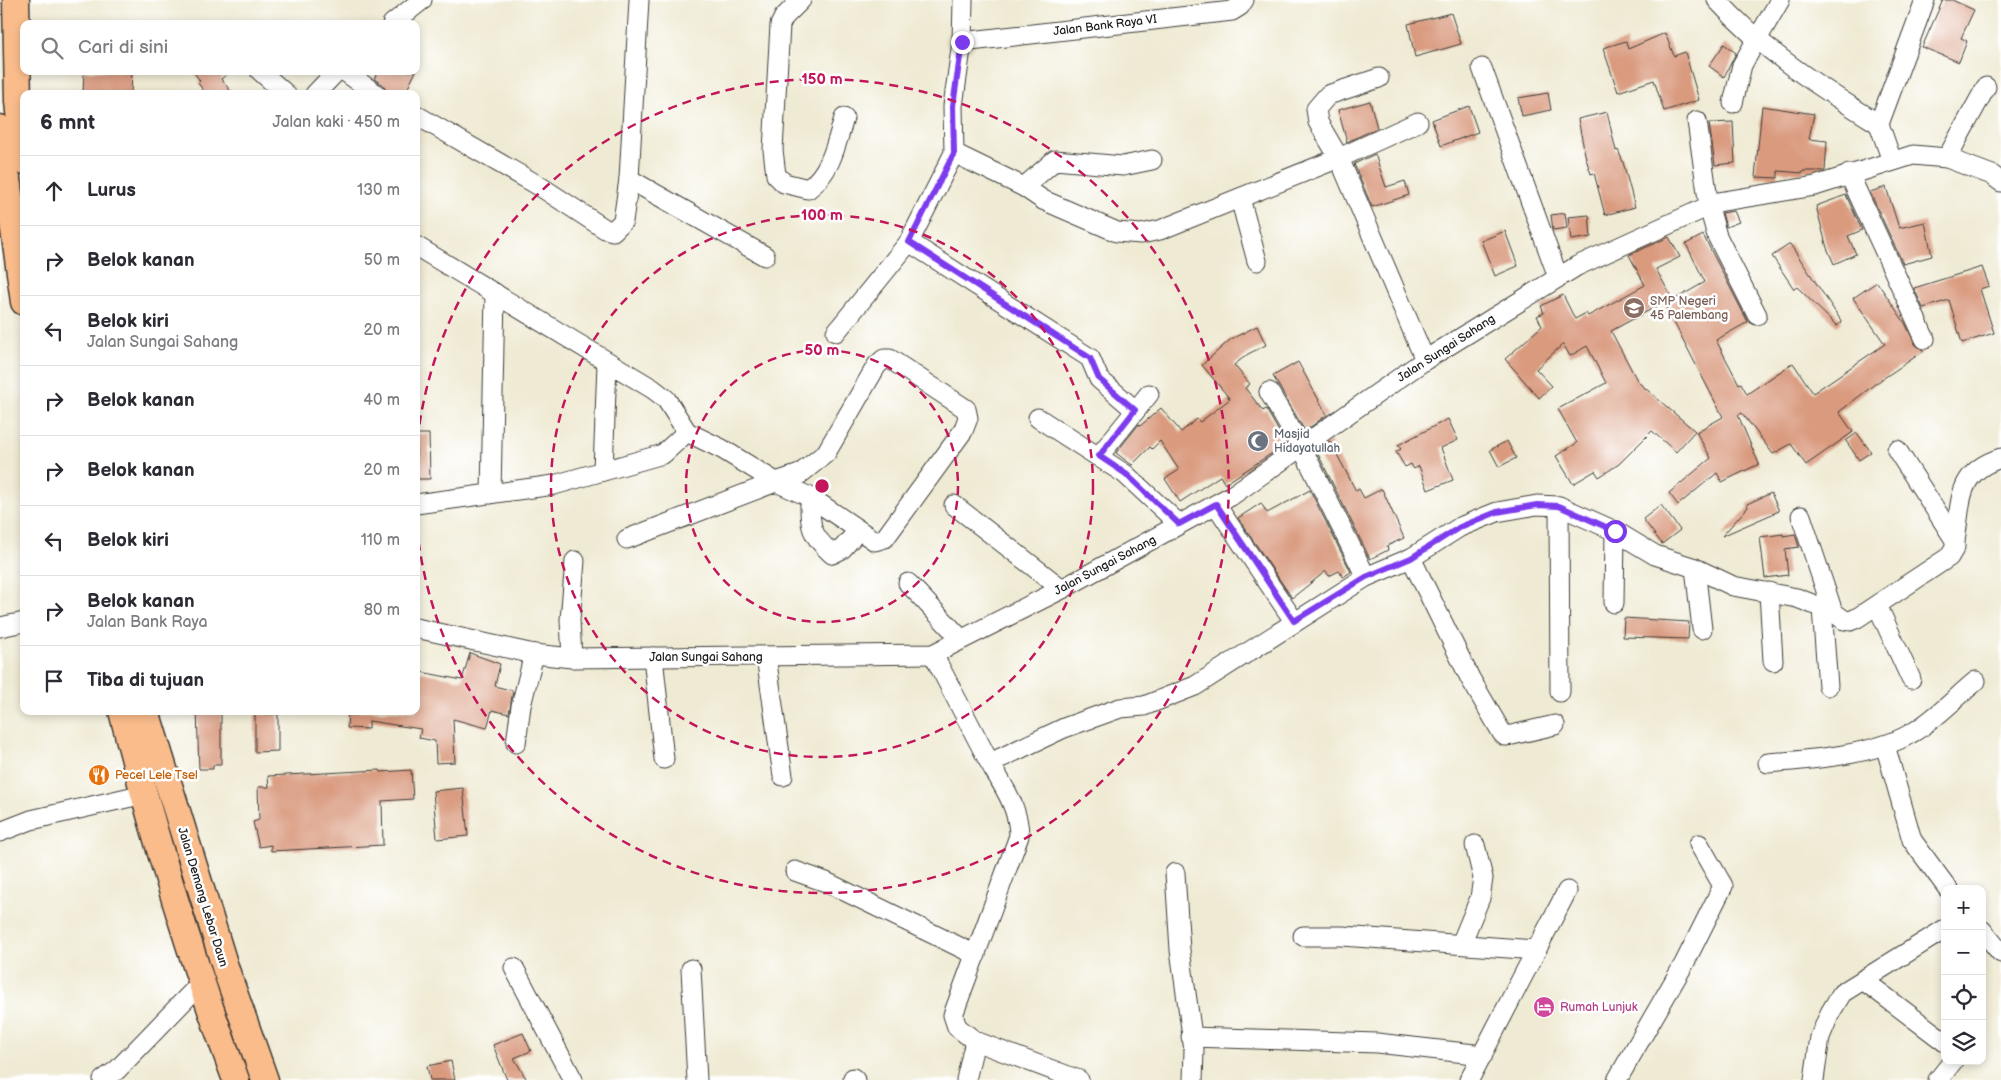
<!DOCTYPE html>
<html lang="id">
<head>
<meta charset="utf-8">
<style>
  :root { --surface:#fff; --page:#f7f7f7; --text:#2b2b33; --muted:#7c7c81; --line:#e1e1e2 }
  body { margin:0; font-family:"Balsamiq Sans",sans-serif; background:var(--page); color:var(--text) }
  .controls { position:absolute; right:15px; bottom:15px; display:grid; overflow:hidden; border-radius:10px; box-shadow:0 2px 8px #0003 }
  .controls button { width:45px; height:45px; display:grid; place-items:center; padding:0; border:0; border-bottom:1px solid var(--line); background:var(--surface); color:var(--text); font:25px sans-serif }
  .stop { position:absolute; width:15px; height:15px; margin:-11px; border:4px solid #7c3aed; border-radius:50%; background:#fff }
  .stop.end { background:#7c3aed; border-color:#fff; box-shadow:0 1px 5px #0008 }
  .list { margin:0; padding:0; list-style:none }
  h2 { display:flex; justify-content:space-between; align-items:center; height:65px; margin:0; padding:0 20px; font-size:21px }
  h2 small { font-size:16px; font-weight:400; color:var(--muted) }
  .list li { display:grid; grid-template-columns:32px 1fr auto; gap:15px; align-items:center; box-sizing:border-box; height:70px; padding:0 20px; border-top:1px solid var(--line) }
  .list b { display:block; font-size:19px; white-space:nowrap }
  .list p { margin:0; font-size:16px; white-space:nowrap; color:var(--muted) }
  .list em { font-size:16px; font-style:normal; color:var(--muted) }
  .icon { flex:none; width:28px; height:28px; fill:none; stroke:currentColor; stroke-width:2; stroke-linecap:round; stroke-linejoin:round }
  .map { position:relative; flex:none; width:2001px; height:1080px; overflow:hidden }
  .search { position:absolute; background:var(--surface); box-shadow:0 2px 8px #0003; left:20px; top:20px; width:400px; height:55px; display:flex; align-items:center; gap:12px; box-sizing:border-box; padding:0 18px; border-radius:10px; color:var(--muted); font-size:19px }
  .panel { position:absolute; background:var(--surface); box-shadow:0 2px 8px #0003; left:20px; top:90px; width:400px; height:625px; border-radius:10px }
  .map>svg:first-child { display:block }
  .building { fill:#d99a7e }
  .lines { fill:none; stroke-linecap:round; stroke-linejoin:round }
  .minor-casing { stroke:#3c3b37; stroke-width:21 }
  .highway-casing { stroke:#3c3b37; stroke-width:29 }
  .minor { stroke:#fff; stroke-width:19 }
  .highway { stroke:#fabc8b; stroke-width:26 }
  .route { stroke:#7c3aed; stroke-width:6 }
  .ring { fill:none; stroke:#c2185b; stroke-width:2.5; stroke-dasharray:9 6 }
  .labels { text-anchor:middle; stroke-width:5; stroke-linejoin:round; paint-order:stroke }
  .street-label { font-size:12px; fill:#1c1c1c; stroke:#fff }
  .education-label { font-size:12px; fill:#785e54; stroke:#fff; text-anchor:start }
  .worship-label { font-size:12px; fill:#5b616d; stroke:#fff; text-anchor:start }
  .food-label { font-size:12px; fill:#c56008; stroke:#fff; text-anchor:start }
  .hotel-label { font-size:12px; fill:#b23c85; stroke:#fff; text-anchor:start }
  .centre { fill:#c2185b; stroke:#fff; stroke-width:2.5 }
  .ring-label { font-size:15px; text-anchor:middle; font-weight:bold; fill:#c2185b; stroke:#fff; stroke-width:5; stroke-linejoin:round; paint-order:stroke }
</style>
</head>
<body>
<div class="map">
<svg width="2001" height="1080" viewBox="0 0 2001 1080">
  <rect width="100%" height="100%" fill="#fff"/>
  <filter id="ink" filterUnits="userSpaceOnUse"><feTurbulence type="fractalNoise" baseFrequency=".02" numOctaves="2"/><feDisplacementMap in="SourceGraphic" scale="10" xChannelSelector="R" yChannelSelector="G"/><feConvolveMatrix kernelMatrix="1 2 1 2 8 2 1 2 1" color-interpolation-filters="sRGB"/></filter>
  <filter id="wash" filterUnits="userSpaceOnUse"><feTurbulence type="fractalNoise" baseFrequency=".0096" numOctaves="4" result="noise"/><feDisplacementMap in="SourceGraphic" scale="20" xChannelSelector="R" yChannelSelector="G"/><feGaussianBlur stdDeviation="1.12" result="paint"/><feColorMatrix in="noise" values="0 0 0 0 0 0 0 0 0 0 0 0 0 0 0 0 0 1.4 0 .05"/><feComposite in="paint" operator="in"/></filter>
  <g filter="url(#wash)">
    <rect width="100%" height="100%" fill="#efead3"/>
    <g id="blocks">
      <g class="building">
        <polygon points="1943,0 1952,0 1974,10 1961,38 1967,41 1959,62 1922,47"/>
        <polygon points="1451,13 1461,44 1415,57 1408,24"/>
        <polygon points="1665,33 1674,56 1685,52 1699,100 1664,111 1654,80 1618,92 1603,48 1626,41 1628,49"/>
        <polygon points="1724,44 1736,53 1724,77 1709,66"/>
        <polygon points="84,71 132,71 131,94 83,94"/>
        <polygon points="193,71 231,71 221,79 233,94 206,94 198,83 200,81"/>
        <polygon points="378,71 416,71 405,94 387,93 383,85 374,79"/>
        <polygon points="1548,93 1551,110 1522,116 1518,98"/>
        <polygon points="1370,101 1377,128 1347,142 1338,110"/>
        <polygon points="1469,106 1478,132 1441,146 1432,120"/>
        <polygon points="1762,106 1814,114 1809,139 1827,141 1825,171 1803,171 1803,173 1778,171 1778,178 1755,177"/>
        <polygon points="1607,112 1616,151 1618,150 1623,162 1635,207 1605,215 1594,173 1591,174 1586,159 1578,119"/>
        <polygon points="1733,122 1735,163 1715,165 1709,123"/>
        <polygon points="1375,154 1386,187 1405,181 1409,195 1372,207 1354,164"/>
        <polygon points="1886,187 1899,228 1925,222 1932,256 1903,264 1870,192"/>
        <polygon points="1846,195 1862,230 1848,236 1856,254 1834,264 1827,248 1816,206"/>
        <polygon points="1734,211 1739,222 1726,227 1722,213"/>
        <polygon points="1565,213 1567,228 1553,230 1551,215"/>
        <polygon points="1589,215 1591,237 1571,240 1568,217"/>
        <polygon points="1505,231 1518,266 1495,276 1481,241"/>
        <polygon points="1703,235 1748,322 1716,340 1739,384 1741,383 1747,394 1793,363 1813,393 1885,344 1853,298 1877,282 1905,323 1915,344 1924,351 1875,384 1839,412 1853,432 1806,465 1791,444 1773,454 1742,413 1738,415 1759,464 1722,482 1717,473 1678,505 1669,493 1711,458 1696,432 1723,417 1665,305 1705,282 1686,244"/>
        <polygon points="1669,237 1680,257 1656,269 1672,298 1611,331 1638,382 1695,431 1676,452 1652,431 1619,464 1599,477 1595,471 1573,484 1556,456 1577,443 1558,409 1606,383 1587,346 1570,356 1563,344 1536,369 1552,386 1539,398 1505,359 1542,326 1537,316 1544,313 1541,306 1563,295 1575,319 1586,313 1588,316 1645,285 1629,255"/>
        <polygon points="1790,244 1842,322 1837,326 1797,287 1794,289 1772,256"/>
        <polygon points="1982,267 1989,286 1980,289 1994,333 1962,343 1949,300 1923,308 1914,288"/>
        <polygon points="1257,326 1266,345 1248,354 1234,365 1250,384 1245,388 1263,411 1266,409 1286,444 1225,484 1220,476 1180,502 1165,479 1179,470 1160,441 1152,449 1150,447 1132,465 1116,453 1139,424 1140,426 1161,408 1181,432 1197,419 1200,422 1230,399 1202,365 1231,339"/>
        <polygon points="1298,362 1327,415 1305,431 1273,376"/>
        <polygon points="1448,419 1458,440 1441,448 1453,480 1428,490 1419,466 1414,469 1411,464 1405,467 1396,452 1401,449 1398,445"/>
        <polygon points="1857,433 1871,452 1859,460 1846,441"/>
        <polygon points="416,434 429,434 430,479 416,479"/>
        <polygon points="1330,441 1356,491 1359,489 1364,498 1382,489 1404,538 1387,546 1388,550 1370,559 1316,450"/>
        <polygon points="1507,441 1516,458 1499,467 1490,450"/>
        <polygon points="1310,490 1351,572 1343,577 1339,571 1329,576 1326,571 1292,598 1238,518 1261,503 1267,513"/>
        <polygon points="1771,493 1779,511 1722,536 1748,507 1747,504"/>
        <polygon points="1661,505 1680,530 1662,544 1643,519"/>
        <polygon points="1783,534 1783,536 1795,534 1799,547 1785,549 1788,575 1765,578 1760,537"/>
        <polygon points="1624,618 1689,622 1688,639 1623,637"/>
        <polygon points="470,653 500,664 495,686 513,691 509,714 492,710 487,728 453,719 455,762 436,763 435,741 419,738 421,729 369,721 369,729 347,728 348,711 416,711 416,671 462,680"/>
        <polygon points="197,711 221,711 221,765 213,765 213,769 199,769"/>
        <polygon points="255,714 278,714 278,751 255,752"/>
        <polygon points="380,770 381,772 411,770 413,799 382,801 383,845 271,851 271,845 259,847 253,822 259,820 258,787 269,787 268,776"/>
        <polygon points="463,788 468,836 437,839 433,791"/>
        <polygon points="523,1033 531,1051 514,1058 527,1080 507,1080 493,1045"/>
        <polygon points="451,1061 455,1080 430,1080 427,1066"/>
      </g>
    </g>
  </g>
  <g filter="url(#ink)">
    <use href="#blocks" fill-opacity="0" stroke="#3c3b37" stroke-width="1"/>
    <g class="lines">
      <g class="minor-casing">
        <g id="minor">
          <path d="M 801,0 L 784,17 L 780,25 L 773,150 L 776,175 L 784,183 L 808,189 C 831,172 836,145 844,118"/>
          <path d="M 1717,0 C 1763,51 1821,88 1879,124"/>
          <polyline points="392,24 422,0"/>
          <polyline points="962,42 1232,11 1240,6 1244,0"/>
          <polyline points="1482,68 1558,277"/>
          <polyline points="260,71 286,94"/>
          <polyline points="344,71 376,94"/>
          <polyline points="1379,78 1328,95 1316,109 1318,122 1339,158 1425,360"/>
          <polyline points="315,94 337,71"/>
          <polyline points="1733,103 1742,65 1780,0"/>
          <polyline points="416,115 541,187 605,229 613,231 623,221 629,179 639,0"/>
          <polyline points="1697,121 1709,207 1717,236 1757,315"/>
          <polyline points="954,153 1024,187 1043,200 1117,232 1141,234 1160,230 1339,158 1418,122"/>
          <polyline points="1947,158 1986,87"/>
          <polyline points="1892,161 1879,124 1925,0"/>
          <polyline points="1849,174 1925,339"/>
          <polyline points="629,179 765,256"/>
          <polyline points="1024,187 1055,160 1123,166 1152,160"/>
          <polyline points="1240,198 1257,261"/>
          <polyline points="909,242 1090,358 1099,379 1135,410"/>
          <polyline points="416,246 653,389 666,399 687,432 722,449 776,482 810,497 875,541 885,538 963,431 968,418 966,409 890,359 884,359 877,365 826,453 800,474 776,482 627,539"/>
          <polyline points="836,332 909,242 954,153 953,106 962,42 963,0"/>
          <polyline points="1269,392 1302,448 1366,577"/>
          <polyline points="1038,418 1125,474 1179,524"/>
          <polyline points="1099,456 1149,394"/>
          <polyline points="603,471 607,363"/>
          <polyline points="491,494 495,293"/>
          <path d="M 810,497 C 810,526 809,533 832,554 L 842,549 L 858,531"/>
          <polyline points="416,504 554,485 663,454 687,432"/>
          <polyline points="954,505 1062,589"/>
          <polyline points="1216,505 1294,621"/>
          <polyline points="1559,506 1560,692"/>
          <polyline points="1801,516 1833,612"/>
          <path d="M 1955,540 C 1962,501 1956,472 2001,458"/>
          <polyline points="1411,558 1470,678 1502,733 1505,736 1512,735 1555,725"/>
          <polyline points="1695,568 1702,629"/>
          <polyline points="908,583 961,639"/>
          <polyline points="1769,592 1773,661"/>
          <polyline points="1614,603 1615,531"/>
          <polyline points="1878,607 1911,679"/>
          <polyline points="1822,609 1828,686"/>
          <polyline points="0,627 24,622"/>
          <polyline points="416,628 534,654 572,658 933,654 1062,589 1231,496 1425,360 1577,266 1718,202 1815,186 1913,155 1947,158 1992,175 2001,182"/>
          <path d="M 933,654 C 951,688 968,722 986,756 C 1000,782 1019,805 1019,836 L 953,1015 L 957,1027 L 975,1041 L 966,1080"/>
          <polyline points="766,656 783,776"/>
          <polyline points="653,657 664,759"/>
          <polyline points="572,658 570,620 575,561"/>
          <polyline points="516,743 521,706 534,654"/>
          <polyline points="1885,745 1912,840 1948,889"/>
          <polyline points="990,763 1064,728 1120,708 1144,706 1195,686 1366,577 1411,558 1460,527 1497,512 1537,505 1559,506 1615,531 1655,555 1695,568 1733,586 1797,598 1833,612 1844,620 1850,621 1857,618 1949,557 1955,547 1955,540 1897,450"/>
          <path d="M 1768,763 C 1809,760 1874,755 1910,734 C 1934,721 1955,698 1976,681"/>
          <polyline points="0,832 31,820 144,794"/>
          <polyline points="795,871 826,882 976,955"/>
          <polyline points="1175,873 1180,950 1194,1050 1193,1080"/>
          <polyline points="1982,930 2001,953"/>
          <polyline points="1303,936 1342,936 1536,950"/>
          <polyline points="1461,944 1480,898 1483,878 1475,845"/>
          <polyline points="514,968 573,1080"/>
          <polyline points="691,969 697,1080"/>
          <polyline points="1863,980 1945,1042"/>
          <polyline points="1191,1037 1377,1043 1483,1055"/>
          <polyline points="975,1041 1079,1080"/>
          <polyline points="853,1078 855,1080"/>
          <polyline points="103,1080 117,1070 201,983"/>
          <polyline points="1469,1080 1567,891"/>
          <polyline points="1617,1080 1684,964 1723,886 1699,844"/>
          <polyline points="1814,1080 1820,1037 1830,1013 1842,993 1945,929"/>
          <polyline points="1938,1080 1953,1061"/>
        </g>
      </g>
      <g class="highway-casing">
        <g id="highway">
          <polyline points="16,0 18,101 24,161"/>
          <polyline points="0,128 24,302"/>
          <path d="M 122,711 C 154,836 191,959 236,1080"/>
          <polyline points="146,711 226,970 265,1080"/>
        </g>
      </g>
      <use href="#minor" class="minor"/>
      <use href="#highway" class="highway"/>
    </g>
  </g>
  <g class="lines" filter="url(#ink)">
    <polyline class="route" points="962,42 953,106 954,153 909,242 1090,358 1099,379 1135,410 1099,456 1126,474 1179,524 1216,504 1294,621 1366,577 1411,558 1460,527 1497,512 1537,505 1559,506 1615,531"/>
  </g>
  <g class="ring">
    <circle cx="822" cy="486" r="136"/>
    <circle cx="822" cy="486" r="271"/>
    <path d="M416 454A407 407 0 1 1 416 518"/>
  </g>
  <defs>
    <g id="school-disc" transform="scale(1.125)"><circle r="9.5" fill="#8d6e63" stroke="#fff"/><path d="M0-5L7-2L0 1L-7-2ZM-4 1L0 2.5L4 1V4Q0 6-4 4Z" fill="#fff"/></g>
    <g id="mosque-disc" transform="scale(1.125)"><circle r="9.5" fill="#6b7280" stroke="#fff"/><path d="M3.5-4.9A6 6 0 1 0 3.5 4.9A5 5 0 1 1 3.5-4.9Z" fill="#fff"/></g>
    <g id="restaurant-disc" transform="scale(1.125)"><circle r="9.5" fill="#e8710a" stroke="#fff"/><path d="M-5-6h1v4h1v-4h1v4h1v-4h1v5L-1.5 .5V6h-2V.5L-5-1ZM5-6V6H3V1.5H1.5Q1.5-4 5-6Z" fill="#fff"/></g>
    <g id="hotel-disc" transform="scale(1.125)"><circle r="9.5" fill="#d1479c" stroke="#fff"/><path d="M-6-4.5h1.5V1H6V5H4.5V3h-9V5H-6ZM-4 0a1.8 1.8 0 1 1 3.6 0ZM.5 0V-2.5h3Q6-2.5 6 0Z" fill="#fff"/></g>
  </defs>
  <g fill-rule="evenodd">
    <use href="#school-disc" x="1634" y="308"/>
    <use href="#mosque-disc" x="1258" y="441"/>
    <use href="#restaurant-disc" x="99" y="775"/>
    <use href="#hotel-disc" x="1544" y="1007"/>
  </g>
  <g class="labels">
    <g class="street-label">
      <text transform="translate(1105 25) rotate(-7)" y="4">Jalan Bank Raya VI</text>
      <text transform="translate(1446 348) rotate(-33)" y="4">Jalan Sungai Sahang</text>
      <text transform="translate(1105 565) rotate(-28)" y="4">Jalan Sungai Sahang</text>
      <text x="706" y="661">Jalan Sungai Sahang</text>
      <text transform="translate(203 897) rotate(73)" y="4">Jalan Demang Lebar Daun</text>
    </g>
    <g class="education-label">
      <text x="1650" y="305">SMP Negeri<tspan x="1650" dy="14">45 Palembang</tspan></text>
    </g>
    <g class="worship-label">
      <text x="1274" y="438">Masjid<tspan x="1274" dy="14">Hidayatullah</tspan></text>
    </g>
    <g class="food-label">
      <text x="115" y="779">Pecel Lele Tsel</text>
    </g>
    <g class="hotel-label">
      <text x="1560" y="1011">Rumah Lunjuk</text>
    </g>
  </g>
  <circle cx="822" cy="486" r="8" class="centre"/>
  <g class="ring-label">
    <text x="822" y="84">150 m</text>
    <text x="822" y="220">100 m</text>
    <text x="822" y="355">50 m</text>
  </g>
</svg>
<div class="controls">
<button>+</button>
<button>−</button>
<button><svg class="icon" aria-label="locate" viewBox="0 0 24 24"><circle cx="12" cy="12" r="6"/><path d="M12 2v4M12 18v4M2 12h4M18 12h4"/></svg></button>
<button><svg class="icon" aria-label="layers" viewBox="0 0 24 24"><path d="M12 4l9 5-9 5-9-5zM3 14l9 5 9-5"/></svg></button>
</div>
<div class="stop" style="left:1615px;top:531px"></div>
<div class="stop end" style="left:962px;top:42px"></div>
<div class="search"><svg class="icon" aria-label="search" viewBox="0 0 24 24"><circle cx="10" cy="10" r="6"/><path d="M15 15l6 6"/></svg>Cari di sini</div>
<section class="panel">
<h2>6 mnt<small>Jalan kaki · 450 m</small></h2>
<ul class="list">
<li><svg class="icon" aria-label="ahead" viewBox="0 0 24 24"><path d="M12 20V5M6 11l6-6 6 6"/></svg><div><b>Lurus</b></div><em>130 m</em></li>
<li><svg class="icon" aria-label="right" viewBox="0 0 24 24"><path d="M7 20v-9h11M14 6l5 5-5 5"/></svg><div><b>Belok kanan</b></div><em>50 m</em></li>
<li><svg class="icon" aria-label="left" viewBox="0 0 24 24"><path d="M17 20v-9H6M10 6l-5 5 5 5"/></svg><div><b>Belok kiri</b><p>Jalan Sungai Sahang</p></div><em>20 m</em></li>
<li><svg class="icon" aria-label="right" viewBox="0 0 24 24"><path d="M7 20v-9h11M14 6l5 5-5 5"/></svg><div><b>Belok kanan</b></div><em>40 m</em></li>
<li><svg class="icon" aria-label="right" viewBox="0 0 24 24"><path d="M7 20v-9h11M14 6l5 5-5 5"/></svg><div><b>Belok kanan</b></div><em>20 m</em></li>
<li><svg class="icon" aria-label="left" viewBox="0 0 24 24"><path d="M17 20v-9H6M10 6l-5 5 5 5"/></svg><div><b>Belok kiri</b></div><em>110 m</em></li>
<li><svg class="icon" aria-label="right" viewBox="0 0 24 24"><path d="M7 20v-9h11M14 6l5 5-5 5"/></svg><div><b>Belok kanan</b><p>Jalan Bank Raya</p></div><em>80 m</em></li>
<li><svg class="icon" aria-label="arrive" viewBox="0 0 24 24"><path d="M6 21V4h12l-3 4 3 4H6"/></svg><div><b>Tiba di tujuan</b></div></li>
</ul>
</section>
</div>
</body>
</html>
